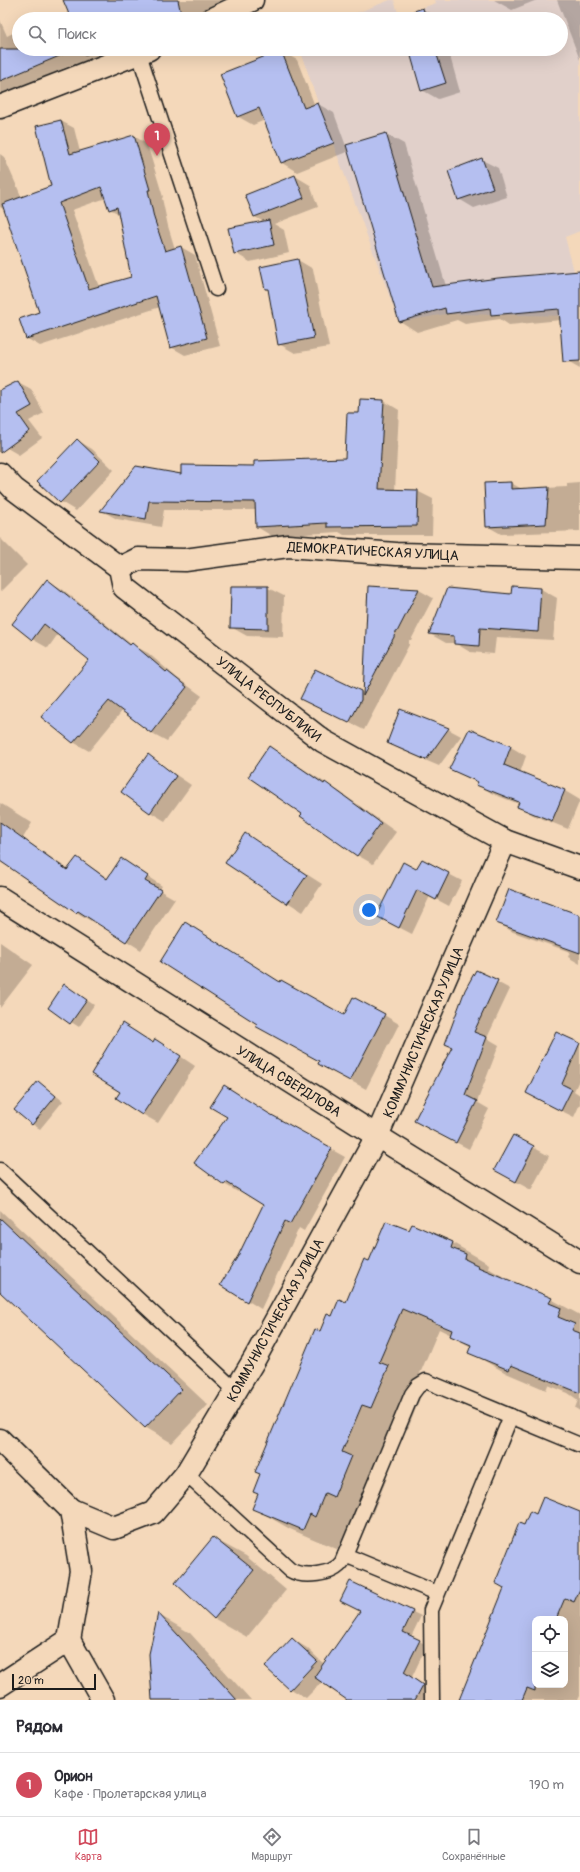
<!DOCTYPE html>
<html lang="ru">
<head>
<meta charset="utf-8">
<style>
  :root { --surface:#fff; --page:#f2f2f3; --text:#2b2b33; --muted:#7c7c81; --line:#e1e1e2; --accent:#d1495b }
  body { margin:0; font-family:Pangolin,sans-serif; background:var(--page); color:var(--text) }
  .controls { position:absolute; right:12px; bottom:12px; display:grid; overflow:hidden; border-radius:8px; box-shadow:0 4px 16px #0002 }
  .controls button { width:36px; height:36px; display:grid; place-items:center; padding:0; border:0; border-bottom:1px solid var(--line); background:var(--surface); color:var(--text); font:20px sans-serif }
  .scale { position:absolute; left:12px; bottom:10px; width:84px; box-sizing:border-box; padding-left:4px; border:2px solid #1c1c1c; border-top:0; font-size:11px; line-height:14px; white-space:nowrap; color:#1c1c1c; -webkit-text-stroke:3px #f4d8ba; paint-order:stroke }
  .you { position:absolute; left:369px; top:910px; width:14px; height:14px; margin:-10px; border:3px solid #fff; border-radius:50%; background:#1a73e8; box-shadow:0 0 0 6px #1a73e833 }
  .badge { display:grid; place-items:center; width:26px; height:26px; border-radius:50%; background:var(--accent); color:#fff; font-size:13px; font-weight:700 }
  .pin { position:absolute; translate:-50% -33px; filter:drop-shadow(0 1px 2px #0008) }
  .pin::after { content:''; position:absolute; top:21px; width:14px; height:12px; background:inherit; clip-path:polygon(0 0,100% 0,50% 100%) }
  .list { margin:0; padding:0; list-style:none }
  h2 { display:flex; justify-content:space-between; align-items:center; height:52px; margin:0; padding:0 16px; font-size:17px }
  h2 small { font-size:13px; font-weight:400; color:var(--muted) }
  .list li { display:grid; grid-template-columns:26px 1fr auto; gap:12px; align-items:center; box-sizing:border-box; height:64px; padding:0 16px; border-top:1px solid var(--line) }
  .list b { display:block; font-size:15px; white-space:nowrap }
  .list p { margin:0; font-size:13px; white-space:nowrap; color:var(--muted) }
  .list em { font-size:13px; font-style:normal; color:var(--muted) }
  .icon { flex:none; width:22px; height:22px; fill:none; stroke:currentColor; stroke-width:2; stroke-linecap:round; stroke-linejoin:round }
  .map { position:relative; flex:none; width:580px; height:1700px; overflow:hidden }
  .search { position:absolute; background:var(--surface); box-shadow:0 4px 16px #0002; left:12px; right:12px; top:12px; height:44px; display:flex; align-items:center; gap:10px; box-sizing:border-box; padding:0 14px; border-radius:22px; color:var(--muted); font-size:15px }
  .sheet { height:116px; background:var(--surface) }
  nav { display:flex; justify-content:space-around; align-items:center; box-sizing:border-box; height:56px; border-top:1px solid var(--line); background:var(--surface); font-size:11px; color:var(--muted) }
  nav a { display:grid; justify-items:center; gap:2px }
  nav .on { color:var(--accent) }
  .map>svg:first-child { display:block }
  .built { fill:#e1d0ca }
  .shadow { fill:#0003; fill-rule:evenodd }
  .building { fill:#b5bff0; stroke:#1c1c1c; fill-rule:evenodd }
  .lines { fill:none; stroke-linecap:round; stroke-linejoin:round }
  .service-casing { stroke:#1c1c1c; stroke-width:17 }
  .minor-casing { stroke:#1c1c1c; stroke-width:25 }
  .service { stroke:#f4d8ba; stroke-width:14 }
  .minor { stroke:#f4d8ba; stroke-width:22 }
  .labels { text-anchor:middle; stroke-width:3.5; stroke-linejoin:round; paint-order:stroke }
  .street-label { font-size:14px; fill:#1c1c1c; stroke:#f4d8ba }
</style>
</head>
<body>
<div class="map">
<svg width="580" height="1700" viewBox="0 0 580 1700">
  <rect width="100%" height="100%" fill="#f4d8ba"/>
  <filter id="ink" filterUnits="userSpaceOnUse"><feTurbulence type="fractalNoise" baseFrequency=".025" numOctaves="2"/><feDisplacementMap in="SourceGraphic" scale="8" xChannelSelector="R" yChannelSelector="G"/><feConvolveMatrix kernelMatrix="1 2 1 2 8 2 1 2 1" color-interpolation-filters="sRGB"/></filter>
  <g filter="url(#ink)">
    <polygon class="built" points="390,0 394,0 399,16 436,3 435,0 580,0 580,231 565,237 578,286 577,316 446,314 399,322 318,103 300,49 561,49 561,19 341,19"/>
    <g class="shadow">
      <polygon points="65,0 254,0 208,19 72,19"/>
      <polygon points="494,0 537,0 512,10"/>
      <polygon points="557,0 580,0 580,60"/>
      <polygon points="423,9 438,19 401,19"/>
      <polygon points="0,20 7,36 19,30 19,49 127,49 78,71 69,66 28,84 30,89 7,99 0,95"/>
      <polygon points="410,49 448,49 460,92 438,99 422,90"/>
      <polygon points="281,51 297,60 315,106 318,104 334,113 346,146 386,134 404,144 446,286 580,272 580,368 564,359 561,320 509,325 500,319 465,324 457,320 417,332 400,321 349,151 297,172 282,163 265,120 253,125 237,116"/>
      <path d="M 61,121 L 74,128 L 80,152 L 134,136 L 147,144 L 163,197 L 162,198 L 168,226 L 175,249 L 181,247 L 195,255 L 220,346 L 185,355 L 171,347 L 160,307 L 40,346 L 26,338 L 41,313 L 5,210 L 0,207 L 0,154 L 4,157 L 22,198 L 53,187 ZM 106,198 L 110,209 L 119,214 L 132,277 L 99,287 L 72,210 Z"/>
      <polygon points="482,160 498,168 507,197 474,208 459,199"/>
      <polygon points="295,176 310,185 318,207 274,224 284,230 289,253 250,262 235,253 264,222 255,217"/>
      <polygon points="298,260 313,269 329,347 295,353 279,344 270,291 266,289"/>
      <polygon points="18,382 31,389 44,413 29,421 42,438 19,455 7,448 0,439 0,388 2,392"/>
      <polygon points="384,401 399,410 395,490 417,491 433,499 432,535 344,535 339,532 272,536 257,527 256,510 164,510 161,527 117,519 102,511 182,475 255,467 346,459 360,414"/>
      <polygon points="77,440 92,449 114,470 76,511 61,502"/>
      <polygon points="511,483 522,489 567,487 567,484 580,483 580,531 501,534 487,526"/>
      <polygon points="0,538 27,565 0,592"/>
      <polygon points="47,580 62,589 132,645 148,653 176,677 202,696 167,741 152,733 123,710 89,751 73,742 90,660 58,634 48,648 32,639"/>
      <polygon points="232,587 268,588 284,596 283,637 247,636 231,627"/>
      <polygon points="369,587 419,590 433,598 411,640 409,640 409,645 364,730 302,699 315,670 364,693"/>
      <polygon points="513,587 541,589 557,598 553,640 496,637 494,654 470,652 455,643 446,643 430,634 512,595"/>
      <polygon points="401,711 448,729 461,736 439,766 401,750 388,743"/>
      <polygon points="469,730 511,747 526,756 520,773 565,791 580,800 568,829 533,815 518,806 519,804 493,794 478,785 478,783 450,769"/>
      <polygon points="270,748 340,792 396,832 373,864 357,855 303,814"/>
      <polygon points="148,756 191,785 165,821 150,812"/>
      <polygon points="0,803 32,823 23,838 69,870 77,858 108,878 121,859 162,886 159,890 175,899 141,950 92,919 91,921 76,912 0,858"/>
      <polygon points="245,835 322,884 303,912 227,863"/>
      <polygon points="422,860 462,881 449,906 430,896 412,934 377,916 417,870"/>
      <polygon points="509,890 580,915 580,964 568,957 570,952 513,932 498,923"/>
      <polygon points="0,942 33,965 0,1008"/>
      <polygon points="476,971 510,989 487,1038 499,1045 477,1102 489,1109 469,1149 428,1128 453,1047 446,1044"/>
      <polygon points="72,990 94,1005 79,1027 49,1008"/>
      <polygon points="384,1015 399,1024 366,1089 334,1072 320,1061 344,1016"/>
      <polygon points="123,1024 154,1043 171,1050 195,1066 158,1123 142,1114 121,1092"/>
      <polygon points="557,1034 580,1044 580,1078 574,1091 580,1095 580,1104 574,1117 539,1100"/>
      <polygon points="38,1082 63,1101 40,1129 32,1124"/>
      <polygon points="224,1086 278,1120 345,1157 304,1231 299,1228 261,1309 221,1284 239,1256 264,1205 239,1189 238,1192 224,1184 228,1117"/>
      <polygon points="513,1136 549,1156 531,1190 511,1179"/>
      <polygon points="0,1210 208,1405 172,1443 145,1427 0,1291"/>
      <polygon points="412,1226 453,1243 489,1264 488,1268 502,1276 502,1278 551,1299 580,1315 580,1411 575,1408 578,1400 568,1393 548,1385 546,1390 506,1373 469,1352 471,1347 451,1335 439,1329 416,1383 424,1388 416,1408 408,1429 398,1425 378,1473 387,1478 371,1517 362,1514 346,1534 339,1550 290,1529 253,1508 321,1332 346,1304 370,1263 410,1232"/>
      <path d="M 580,1513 L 580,1696 L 578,1700 L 460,1700 L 505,1587 L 525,1526 L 537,1515 ZM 535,1619 L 565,1619 L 565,1685 L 535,1685 Z"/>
      <polygon points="213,1538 246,1556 286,1590 247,1637 215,1619 176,1583"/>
      <polygon points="351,1582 421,1616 411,1637 427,1645 412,1677 431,1690 425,1700 348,1700 322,1682 306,1698 291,1689 266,1667 292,1639 307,1648 324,1664 361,1611"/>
      <polygon points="159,1615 190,1633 251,1700 158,1700"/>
    </g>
    <g class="building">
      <polygon points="63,0 178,0 182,19 71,19"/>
      <polygon points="423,8 426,19 400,19 399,16"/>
      <polygon points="0,49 76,49 0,81"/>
      <polygon points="82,49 102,49 84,55"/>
      <polygon points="409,49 435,49 446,83 421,91"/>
      <polygon points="281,50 304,108 318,103 334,143 281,163 259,108 237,117 220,74"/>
      <path d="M 61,120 L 70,154 L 134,135 L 150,190 L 148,190 L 154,218 L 165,251 L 181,246 L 207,338 L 170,348 L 156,296 L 26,339 L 19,319 L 39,312 L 2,204 L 51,186 L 36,126 ZM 101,187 L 109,210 L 117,207 L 131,277 L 89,289 L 59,203 Z"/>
      <polygon points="386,133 432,287 498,278 580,271 580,361 563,362 559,309 491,315 490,308 446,314 445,308 399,322 346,145"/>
      <polygon points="482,158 493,188 458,200 448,171"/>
      <polygon points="295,175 304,198 254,217 245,195"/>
      <polygon points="269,220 274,245 234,254 228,228"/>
      <polygon points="298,259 314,338 278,345 268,289 265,289 260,267"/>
      <polygon points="18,381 32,406 18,414 30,431 0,453 0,390"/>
      <polygon points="360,399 384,400 379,489 418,490 417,526 327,527 327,523 256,527 255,502 149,501 146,519 100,511 136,466 181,474 181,465 254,466 254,461 345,458 347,413 359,413"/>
      <polygon points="77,439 100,461 60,503 37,481"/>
      <polygon points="511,482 511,489 549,487 546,524 486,527 484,483"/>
      <polygon points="47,579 130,645 132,643 166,672 167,671 187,687 151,733 109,701 73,743 41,717 89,660 44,624 32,640 12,624"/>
      <polygon points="231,586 268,586 268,629 230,628"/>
      <polygon points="368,586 419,589 397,632 395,632 394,637 363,696"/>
      <polygon points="512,586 541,588 538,632 480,628 479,646 454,644 454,636 429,634 447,588 511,594"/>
      <polygon points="315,669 361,691 361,700 349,723 300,699"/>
      <polygon points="400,709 449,728 426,760 387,743"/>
      <polygon points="469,729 511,746 504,765 565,790 552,821 517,807 519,802 476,785 478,782 449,769"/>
      <polygon points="269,746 324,784 325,782 381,823 357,856 300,816 302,814 248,777"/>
      <polygon points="148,754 176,776 150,813 121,792"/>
      <polygon points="0,822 67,870 77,857 107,879 121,858 148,876 145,881 161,890 126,942 78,911 76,913 0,861"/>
      <polygon points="245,833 307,875 287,904 225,863"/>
      <polygon points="422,859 449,873 436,900 417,890 399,928 376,916 403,862 416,869"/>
      <polygon points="509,889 580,915 580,953 496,923"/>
      <polygon points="185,922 280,982 281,980 344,1015 353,997 385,1014 350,1081 318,1064 319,1061 255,1026 257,1024 160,962"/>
      <polygon points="476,970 498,980 474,1032 487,1037 465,1095 477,1101 456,1143 414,1121 452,1047 445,1044 465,990"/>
      <polygon points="64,984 87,1000 70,1024 48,1008"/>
      <polygon points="122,1023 153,1043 155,1039 181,1056 142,1115 116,1098 120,1092 91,1074"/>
      <polygon points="556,1032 580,1043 562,1084 572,1089 561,1111 526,1093"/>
      <polygon points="38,1081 56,1096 32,1125 14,1110"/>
      <polygon points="224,1085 268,1113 332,1148 290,1224 285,1221 247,1302 220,1285 238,1256 263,1205 226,1182 224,1185 194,1163 227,1117 210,1107"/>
      <polygon points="513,1135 534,1146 516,1182 494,1170"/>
      <polygon points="0,1218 182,1389 145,1428 0,1292"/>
      <polygon points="386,1221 409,1230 412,1224 453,1242 451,1248 466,1254 465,1259 479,1266 478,1267 552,1298 549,1303 561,1308 558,1317 575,1324 572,1330 580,1333 580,1393 511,1365 509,1370 468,1353 471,1345 450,1336 452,1330 402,1309 379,1362 389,1366 371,1408 362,1405 342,1452 351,1456 334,1497 325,1493 315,1517 310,1514 303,1530 252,1509 258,1494 253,1492 260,1474 255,1472 315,1329 320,1331 327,1314 332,1316 339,1299 346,1302 364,1259 369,1261"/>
      <polygon points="543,1497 580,1512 580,1589 574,1602 565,1598 556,1619 535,1619 535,1691 527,1688 522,1700 459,1700 504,1588 495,1583 519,1523 524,1525 530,1511 536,1514"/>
      <polygon points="213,1537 254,1570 214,1619 175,1583"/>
      <polygon points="350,1581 413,1611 403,1632 420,1640 404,1672 423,1685 415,1700 347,1700 314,1677 360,1611 340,1601"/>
      <polygon points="158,1613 209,1669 237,1700 152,1700 149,1654"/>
      <polygon points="292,1638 317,1661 290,1690 265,1667"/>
    </g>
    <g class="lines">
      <g class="service-casing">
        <g id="service">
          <polyline points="139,54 216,289"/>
          <polyline points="0,1170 236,1391"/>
          <path d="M 186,1474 L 290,1570 C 303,1578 333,1575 342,1562 L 412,1394 L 418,1386 L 426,1381 L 580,1445"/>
          <polyline points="345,1555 437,1593"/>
          <polyline points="432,1700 431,1610 511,1416"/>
        </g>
      </g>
      <g class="minor-casing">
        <g id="minor">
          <polyline points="212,19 252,0"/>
          <polyline points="0,107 149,49"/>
          <polyline points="0,474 14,489 120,568 124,587 323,741 505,841 580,868"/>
          <polyline points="120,568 138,559 185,560 288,546 396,554 580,558"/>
          <polyline points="0,898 377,1136 580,1262"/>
          <polyline points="0,1440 71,1510"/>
          <polyline points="69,1640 103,1700"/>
          <polyline points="0,1685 69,1640 81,1571 71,1510 114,1528 153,1513 186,1474 254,1360 377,1136 505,841"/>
        </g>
      </g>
      <use href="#service" class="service"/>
      <use href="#minor" class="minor"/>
    </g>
  </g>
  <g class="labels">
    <g class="street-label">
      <text transform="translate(373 551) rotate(3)" y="5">ДЕМОКРАТИЧЕСКАЯ УЛИЦА</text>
      <text transform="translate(269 699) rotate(38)" y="5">УЛИЦА РЕСПУБЛИКИ</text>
      <text transform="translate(423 1032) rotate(-67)" y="5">КОММУНИСТИЧЕСКАЯ УЛИЦА</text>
      <text transform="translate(289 1081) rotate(32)" y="5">УЛИЦА СВЕРДЛОВА</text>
      <text transform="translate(275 1320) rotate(-61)" y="5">КОММУНИСТИЧЕСКАЯ УЛИЦА</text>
    </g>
  </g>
</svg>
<div class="controls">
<button><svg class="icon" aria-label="locate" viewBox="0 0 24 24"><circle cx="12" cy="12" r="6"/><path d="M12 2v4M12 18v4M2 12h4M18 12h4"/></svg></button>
<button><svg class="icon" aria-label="layers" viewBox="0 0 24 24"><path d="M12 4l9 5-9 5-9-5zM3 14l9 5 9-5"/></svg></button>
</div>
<div class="scale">20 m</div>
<div class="you"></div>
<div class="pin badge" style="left:157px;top:156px">1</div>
<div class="search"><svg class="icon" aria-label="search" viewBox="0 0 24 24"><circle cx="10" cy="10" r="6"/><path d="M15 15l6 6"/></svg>Поиск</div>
</div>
<section class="sheet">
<h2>Рядом<small></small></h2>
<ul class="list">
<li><span class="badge">1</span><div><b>Орион</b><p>Кафе · Пролетарская улица</p></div><em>190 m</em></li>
</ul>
</section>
<nav>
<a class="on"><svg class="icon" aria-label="map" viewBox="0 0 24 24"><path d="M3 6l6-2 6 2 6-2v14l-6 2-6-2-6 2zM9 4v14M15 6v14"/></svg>Карта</a>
<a><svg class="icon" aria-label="directions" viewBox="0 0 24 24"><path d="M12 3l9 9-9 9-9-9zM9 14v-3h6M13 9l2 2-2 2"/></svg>Маршрут</a>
<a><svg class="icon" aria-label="saved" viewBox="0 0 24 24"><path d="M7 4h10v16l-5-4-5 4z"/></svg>Сохранённые</a>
</nav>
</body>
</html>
